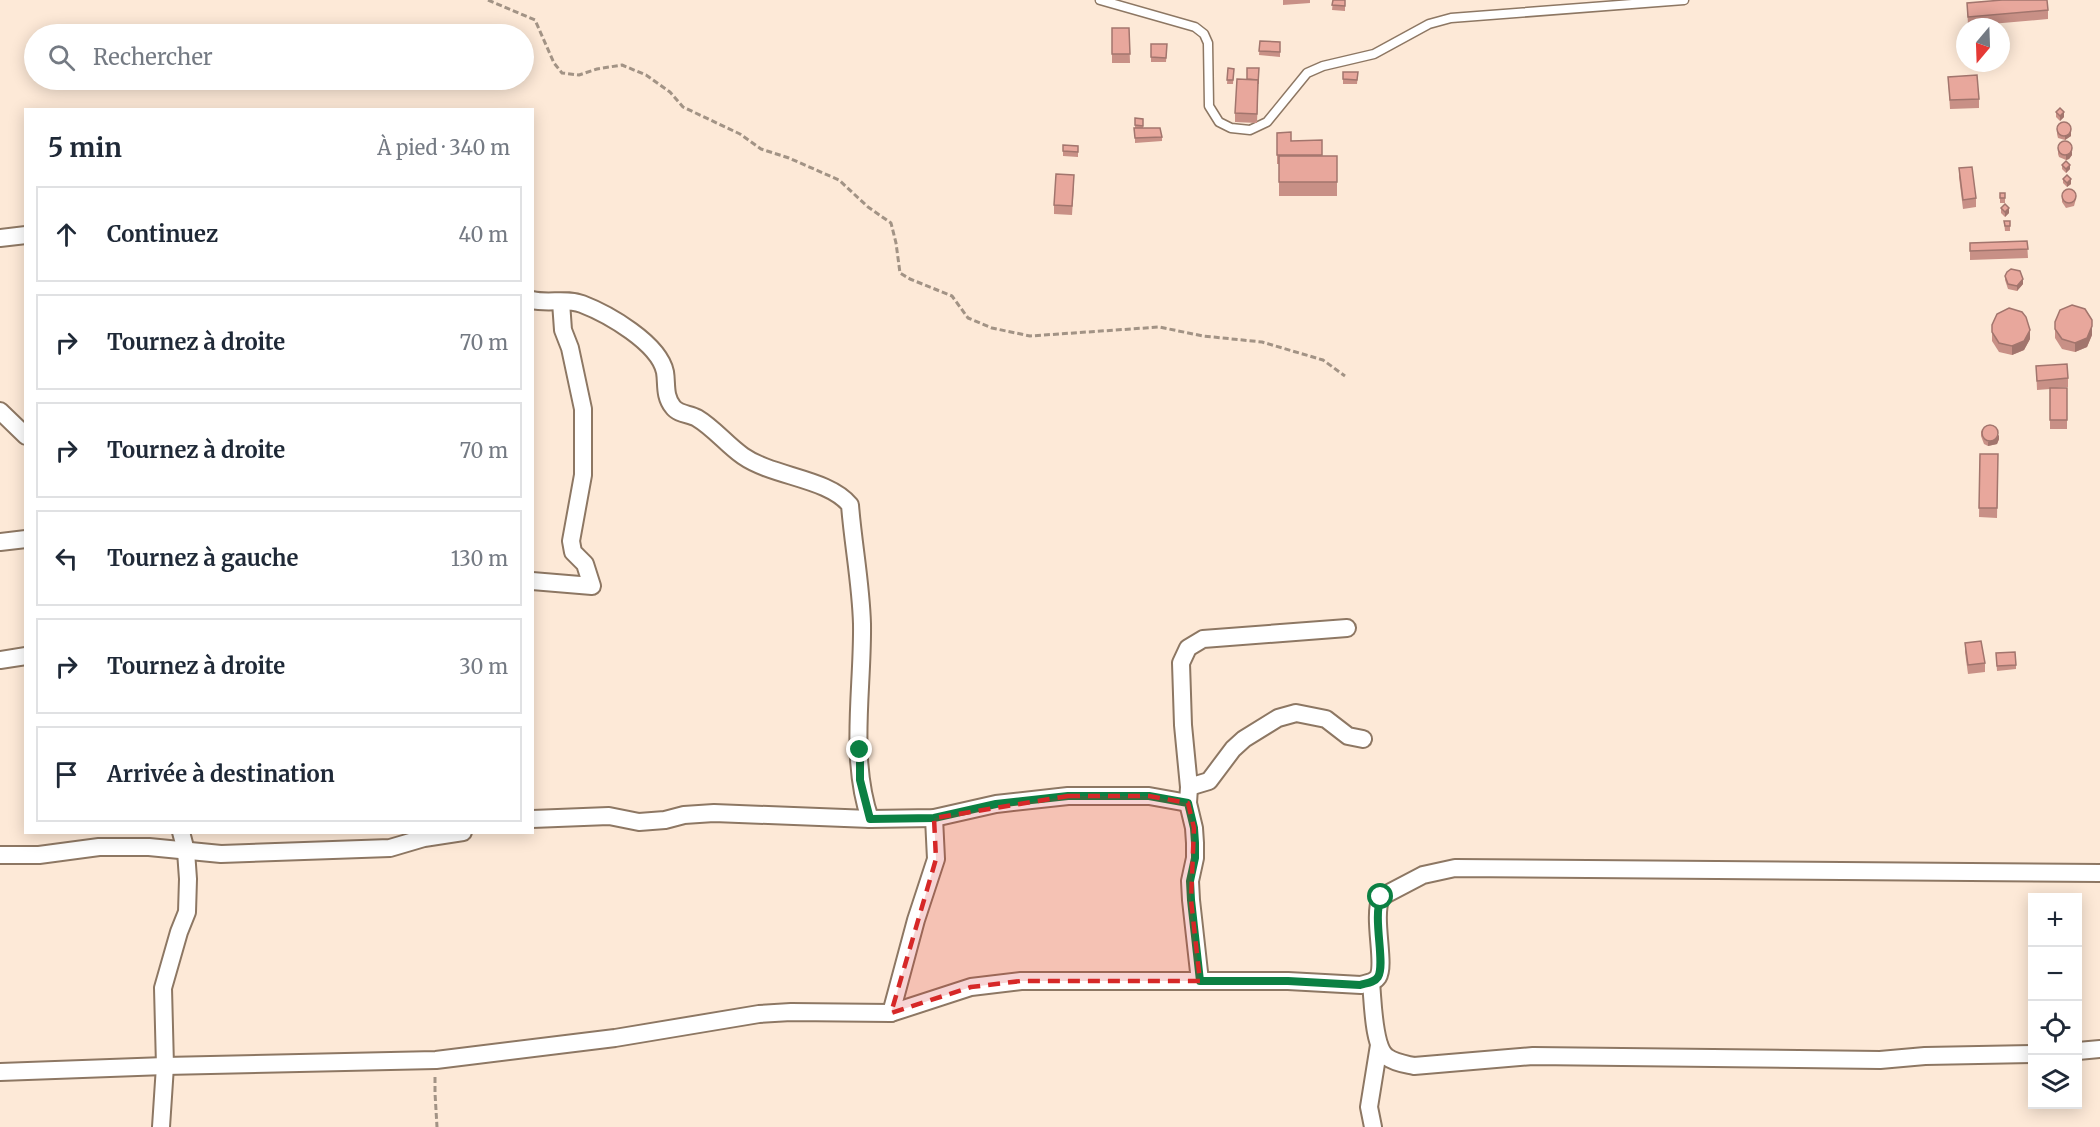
<!DOCTYPE html>
<html lang="fr">
<head>
<meta charset="utf-8">
<style>
  :root { --surface:#fff; --page:#f6f6f7; --text:#1f2937; --muted:#747a83; --line:#e0e1e3 }
  body { margin:0; font-family:Merriweather,serif; background:var(--page); color:var(--text) }
  .controls { position:absolute; right:18px; bottom:18px; display:grid; overflow:hidden; border-radius:0px; box-shadow:0 3px 15px #0003 }
  .controls button { width:54px; height:54px; display:grid; place-items:center; padding:0; border:0; border-bottom:2px solid var(--line); background:var(--surface); color:var(--text); font:30px sans-serif }
  .compass { position:absolute; left:1956px; top:18px; width:54px; height:54px; border-radius:50%; background:var(--surface); box-shadow:0 3px 15px #0003; rotate:199deg }
  .stop { position:absolute; width:18px; height:18px; margin:-14px; border:4px solid #0b8043; border-radius:50%; background:#fff }
  .stop.end { background:#0b8043; border-color:#fff; box-shadow:0 2px 6px #0008 }
  .list { margin:0; padding:0; list-style:none }
  h2 { display:flex; justify-content:space-between; align-items:center; height:78px; margin:0; padding:0 24px; font-size:26px }
  h2 small { font-size:20px; font-weight:400; color:var(--muted) }
  .list li { display:grid; grid-template-columns:39px 1fr auto; gap:18px; align-items:center; box-sizing:border-box; height:96px; margin:0 12px 12px; padding:0 12px; border:2px solid var(--line); border-radius:0px }
  .list b { display:block; font-size:22px; white-space:nowrap }
  .list em { font-size:20px; font-style:normal; color:var(--muted) }
  .icon { flex:none; width:33px; height:33px; fill:none; stroke:currentColor; stroke-width:2; stroke-linecap:round; stroke-linejoin:round }
  .map { position:relative; flex:none; width:2100px; height:1127px; overflow:hidden }
  .search { position:absolute; background:var(--surface); box-shadow:0 3px 15px #0003; left:24px; top:24px; width:510px; height:66px; display:flex; align-items:center; gap:15px; box-sizing:border-box; padding:0 21px; border-radius:33px; color:var(--muted); font-size:22px }
  .panel { position:absolute; background:var(--surface); box-shadow:0 3px 15px #0003; left:24px; top:108px; width:510px; height:726px; border-radius:0px }
  .map>svg:first-child { display:block }
  .lines { fill:none; stroke-linecap:round; stroke-linejoin:round }
  .lane-casing { stroke:#8d7763; stroke-width:11 }
  .street-casing { stroke:#8d7763; stroke-width:20 }
  .path { stroke:#a29385; stroke-width:3; stroke-dasharray:6 3; stroke-linecap:butt }
  .lane { stroke:#fff; stroke-width:8 }
  .street { stroke:#fff; stroke-width:16 }
  .wall { fill:#c89086 }
  .shaded-wall { fill:#a2756d }
  .building { fill:#e8a79c; stroke:#a2756d; stroke-width:1.5 }
  .route { stroke:#0b8043; stroke-width:8 }
  .marked { fill:#d62828; fill-opacity:0.2; stroke:#d62828; stroke-width:4.5; stroke-dasharray:12 8; stroke-linejoin:round }
</style>
</head>
<body>
<div class="map">
<svg width="2100" height="1127" viewBox="0 0 2100 1127">
  <rect width="100%" height="100%" fill="#fde9d7"/>
  <g class="lines">
    <g class="lane-casing">
      <polyline id="lane" points="1100,0 1195,27 1204,34 1208,43 1209,106 1219,122 1231,128 1250,130 1267,122 1307,73 1323,66 1374,54 1429,24 1451,18 1684,0"/>
    </g>
    <g class="street-casing">
      <g id="street">
        <polyline points="0,238 26,235"/>
        <path d="M 532,300 C 548,304 567,298 582,304 C 608,314 659,343 665,372 C 667,384 664,396 673,407 C 678,414 690,414 697,418 C 714,428 727,445 743,456 C 773,477 828,478 850,505 C 853,544 861,584 862,624 C 863,688 849,758 870,819"/>
        <polyline points="0,411 26,436"/>
        <polyline points="0,542 26,539"/>
        <polyline points="532,581 592,586 585,564 573,552 571,541 583,475 583,409 570,348 563,330 561,302"/>
        <polyline points="0,660 26,656"/>
        <polyline points="1189,787 1209,781 1233,749 1244,739 1278,718 1296,713 1326,719 1348,736 1363,739"/>
        <polyline points="532,819 609,816 639,822 665,820 684,815 714,813 870,819 934,818 996,804 1068,796 1149,796 1188,803"/>
        <polyline points="0,855 39,855 99,847 149,847 221,854 390,848 424,838 463,832"/>
        <polyline points="1200,981 1191,900 1190,881 1195,858 1195,843 1194,828 1188,803 1189,787 1183,725 1181,663 1188,648 1203,639 1347,628"/>
        <path d="M 1371,983 C 1373,1000 1373,1047 1387,1057 C 1395,1063 1405,1064 1414,1066 L 1533,1056 L 1880,1060 L 1925,1056 L 2032,1054"/>
        <polyline points="891,1013 916,920 936,859 934,818"/>
        <polyline points="2078,1051 2100,1049"/>
        <path d="M 0,1072 L 165,1066 L 436,1060 L 615,1038 L 759,1014 L 791,1012 L 891,1013 L 971,987 L 1021,981 L 1288,981 L 1361,985 C 1366,983 1374,983 1378,977 C 1386,964 1372,918 1381,897 L 1423,875 L 1455,868 L 2100,873"/>
        <polyline points="161,1127 165,1066 163,988 179,932 187,912 188,879 186,851 181,832"/>
        <polyline points="1373,1127 1369,1107 1379,1045"/>
      </g>
    </g>
    <g class="path">
      <polyline points="488,0 535,20 554,63 562,73 579,75 597,69 622,65 646,75 670,92 683,107 740,134 761,149 789,158 839,180 868,207 891,223 896,243 900,273 910,279 952,296 968,318 992,328 1030,336 1159,327 1203,336 1262,342 1323,360 1345,376"/>
      <polyline points="435,1077 435,1093 437,1127"/>
    </g>
    <use href="#lane" class="lane"/>
    <use href="#street" class="street"/>
  </g>
  <g class="wall">
    <polygon points="1283,0 1310,0 1310,3 1283,5"/>
    <polygon points="1333,0 1345,0 1345,11 1332,10"/>
    <polygon points="1967,3 2048,10 2048,19 1968,26"/>
    <polygon points="1112,28 1129,28 1130,63 1112,63"/>
    <polygon points="1260,41 1280,42 1280,57 1259,55"/>
    <polygon points="1151,44 1167,44 1166,62 1151,62"/>
    <polygon points="1228,68 1234,69 1233,84 1227,84"/>
    <polygon points="1259,68 1257,123 1235,122 1235,113 1247,79"/>
    <polygon points="1343,72 1358,72 1357,84 1343,84"/>
    <polygon points="1948,77 1979,99 1979,108 1950,109"/>
    <polygon points="2056,112 2064,117 2060,121 2056,117"/>
    <polygon points="1135,118 1143,119 1143,128 1162,137 1162,141 1135,143"/>
    <polygon points="2071,127 2071,136 2065,140 2058,138 2057,134 2057,130"/>
    <polygon points="1277,133 1291,141 1322,156 1337,156 1337,196 1279,196 1279,164 1277,164"/>
    <polygon points="1063,145 1078,146 1078,157 1063,156"/>
    <polygon points="2058,150 2072,155 2069,159 2066,160 2059,157 2058,154"/>
    <polygon points="2062,165 2070,169 2066,173 2062,169"/>
    <polygon points="1959,168 1976,198 1976,207 1963,209 1959,177"/>
    <polygon points="2063,179 2071,184 2067,187 2063,183"/>
    <polygon points="1074,184 1072,215 1054,214 1054,205"/>
    <rect x="2000" y="193" width="5" height="10"/>
    <polygon points="2062,197 2076,199 2074,206 2066,208 2062,202"/>
    <polygon points="2001,208 2009,213 2005,217 2001,213"/>
    <polygon points="2004,221 2010,221 2010,231 2005,231"/>
    <polygon points="2027,241 2028,258 1970,260 1970,243"/>
    <polygon points="2005,276 2023,284 2017,291 2008,289 2005,280"/>
    <polygon points="2055,322 2092,335 2087,347 2075,352 2062,349 2055,338"/>
    <polygon points="1992,325 2030,339 2024,350 2012,355 1999,352 1992,341"/>
    <polygon points="2036,366 2068,378 2068,387 2056,388 2067,388 2067,429 2050,429 2050,389 2037,390"/>
    <polygon points="1981,431 1999,439 1997,444 1988,446 1984,444 1981,436"/>
    <polygon points="1980,454 1998,454 1997,518 1979,517"/>
    <polygon points="1965,643 1985,663 1985,672 1968,674 1965,652"/>
    <polygon points="1996,653 2016,665 2016,669 1997,671"/>
  </g>
  <g class="shaded-wall">
    <polygon points="2064,112 2064,117 2060,121 2060,116"/>
    <polygon points="2071,131 2071,136 2065,140 2065,136"/>
    <polygon points="2072,151 2072,155 2069,159 2066,160 2066,155"/>
    <polygon points="2070,165 2070,169 2066,173 2066,169"/>
    <polygon points="2071,179 2071,184 2067,187 2067,183"/>
    <polygon points="2009,208 2009,213 2005,217 2005,212"/>
    <polygon points="2023,279 2023,284 2017,291 2017,286"/>
    <polygon points="2092,326 2092,335 2087,347 2075,352 2075,343"/>
    <polygon points="2030,330 2030,339 2024,350 2012,355 2012,346"/>
    <polygon points="1999,435 1999,439 1997,444 1988,446 1988,442"/>
  </g>
  <g class="building">
    <polygon points="1333,0 1345,0 1345,6 1332,5"/>
    <polygon points="2002,0 2047,0 2048,10 1968,17 1967,3"/>
    <polygon points="1112,28 1129,28 1130,54 1112,54"/>
    <polygon points="1260,41 1280,42 1280,52 1259,51"/>
    <polygon points="1151,44 1167,44 1166,58 1151,57"/>
    <polygon points="1228,68 1234,69 1233,80 1227,80"/>
    <polygon points="1247,68 1259,68 1258,84 1258,80 1247,79"/>
    <polygon points="1343,72 1358,72 1357,80 1343,79"/>
    <polygon points="1977,75 1979,99 1950,100 1948,77"/>
    <polygon points="1237,79 1258,80 1257,114 1235,113"/>
    <polygon points="2060,108 2064,112 2060,116 2056,112"/>
    <polygon points="1135,118 1143,119 1143,126 1135,125"/>
    <circle cx="2064" cy="129" r="7"/>
    <polygon points="1134,128 1160,128 1162,137 1135,138"/>
    <polygon points="1291,132 1291,141 1322,140 1322,155 1277,155 1277,133"/>
    <circle cx="2065" cy="148" r="7"/>
    <polygon points="1063,145 1078,146 1078,152 1063,151"/>
    <rect x="1279" y="156" width="58" height="26"/>
    <polygon points="2066,161 2070,165 2066,169 2062,165"/>
    <polygon points="1972,167 1976,198 1963,200 1959,168"/>
    <polygon points="1056,174 1074,175 1072,206 1054,205"/>
    <polygon points="2067,175 2071,179 2067,183 2063,179"/>
    <circle cx="2069" cy="196" r="7"/>
    <rect x="2000" y="193" width="5" height="5"/>
    <polygon points="2005,204 2009,208 2005,212 2001,208"/>
    <polygon points="2004,221 2010,221 2010,226 2005,226"/>
    <polygon points="2027,241 2028,249 1970,251 1970,243"/>
    <polygon points="2011,269 2020,271 2023,279 2017,286 2008,284 2005,276 2007,272"/>
    <polygon points="2072,305 2085,309 2092,320 2092,326 2087,338 2075,343 2062,339 2055,329 2055,322 2060,310"/>
    <polygon points="2009,308 2022,312 2026,317 2030,330 2024,341 2012,346 1999,343 1992,332 1992,325 1997,314"/>
    <polygon points="2067,364 2068,378 2037,381 2036,366"/>
    <rect x="2050" y="388" width="17" height="32"/>
    <circle cx="1990" cy="433" r="8"/>
    <polygon points="1980,454 1998,454 1997,508 1979,508"/>
    <polygon points="1981,641 1985,663 1968,665 1965,643"/>
    <polygon points="2015,652 2016,665 1997,666 1996,653"/>
  </g>
  <g class="lines">
    <path class="route" d="M 860,750 L 860,780 L 870,819 L 934,818 L 996,804 L 1068,796 L 1149,796 L 1188,803 L 1194,828 L 1195,843 L 1195,858 L 1190,881 L 1191,900 L 1200,981 L 1288,981 L 1360,985 C 1366,983 1374,983 1378,977 C 1386,964 1372,918 1381,897"/>
  </g>
  <path class="marked" d="M 1068,796 L 1149,796 L 1188,803 L 1194,828 L 1191,900 L 1200,981 L 1021,981 L 971,987 L 891,1013 L 936,859 L 934,818 Z"/>
</svg>
<div class="controls">
<button>+</button>
<button>−</button>
<button><svg class="icon" aria-label="locate" viewBox="0 0 24 24"><circle cx="12" cy="12" r="6"/><path d="M12 2v4M12 18v4M2 12h4M18 12h4"/></svg></button>
<button><svg class="icon" aria-label="layers" viewBox="0 0 24 24"><path d="M12 4l9 5-9 5-9-5zM3 14l9 5 9-5"/></svg></button>
</div>
<svg class="compass" viewBox="-18 -18 36 36"><path d="M0-13l5 13h-10z" fill="#e53935"/><path d="M0 13l5-13h-10z" fill="#747a83"/></svg>
<div class="stop" style="left:1381px;top:897px"></div>
<div class="stop end" style="left:860px;top:750px"></div>
<div class="search"><svg class="icon" aria-label="search" viewBox="0 0 24 24"><circle cx="10" cy="10" r="6"/><path d="M15 15l6 6"/></svg>Rechercher</div>
<section class="panel">
<h2>5 min<small>À pied · 340 m</small></h2>
<ul class="list">
<li><svg class="icon" aria-label="ahead" viewBox="0 0 24 24"><path d="M12 20V5M6 11l6-6 6 6"/></svg><div><b>Continuez</b></div><em>40 m</em></li>
<li><svg class="icon" aria-label="right" viewBox="0 0 24 24"><path d="M7 20v-9h11M14 6l5 5-5 5"/></svg><div><b>Tournez à droite</b></div><em>70 m</em></li>
<li><svg class="icon" aria-label="right" viewBox="0 0 24 24"><path d="M7 20v-9h11M14 6l5 5-5 5"/></svg><div><b>Tournez à droite</b></div><em>70 m</em></li>
<li><svg class="icon" aria-label="left" viewBox="0 0 24 24"><path d="M17 20v-9H6M10 6l-5 5 5 5"/></svg><div><b>Tournez à gauche</b></div><em>130 m</em></li>
<li><svg class="icon" aria-label="right" viewBox="0 0 24 24"><path d="M7 20v-9h11M14 6l5 5-5 5"/></svg><div><b>Tournez à droite</b></div><em>30 m</em></li>
<li><svg class="icon" aria-label="arrive" viewBox="0 0 24 24"><path d="M6 21V4h12l-3 4 3 4H6"/></svg><div><b>Arrivée à destination</b></div></li>
</ul>
</section>
</div>
</body>
</html>
